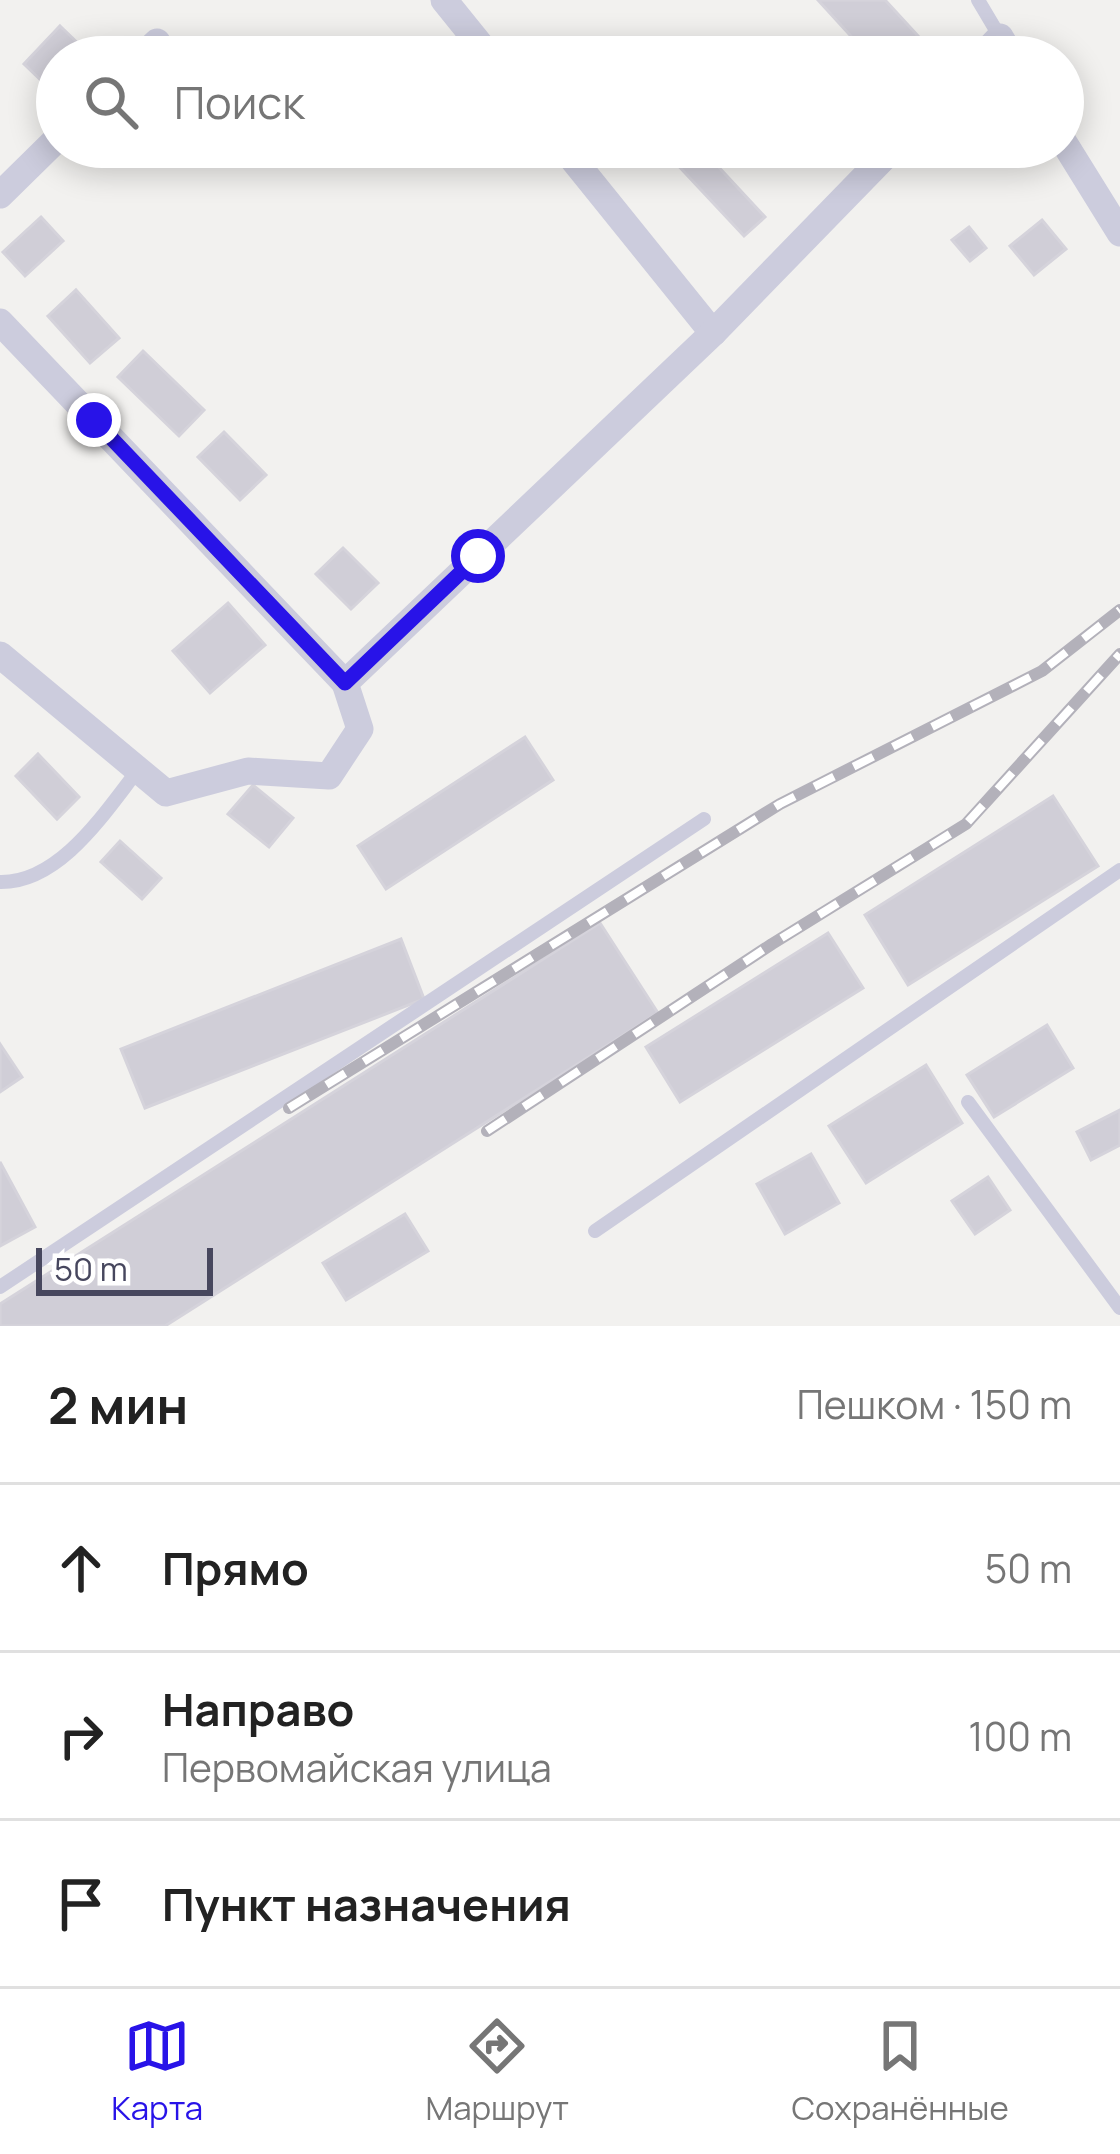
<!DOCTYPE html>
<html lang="ru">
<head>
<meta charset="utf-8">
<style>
  :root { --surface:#fff; --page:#f6f6f6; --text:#222; --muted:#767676; --line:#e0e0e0; --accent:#2813e8 }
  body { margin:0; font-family:Manrope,sans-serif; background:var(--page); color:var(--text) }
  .scale { position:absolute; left:36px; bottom:30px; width:177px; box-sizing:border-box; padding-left:12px; border:6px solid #47475e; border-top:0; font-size:33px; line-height:42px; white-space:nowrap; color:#47475e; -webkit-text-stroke:9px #fff; paint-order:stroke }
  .stop { position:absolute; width:36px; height:36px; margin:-27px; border:9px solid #2813e8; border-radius:50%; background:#fff }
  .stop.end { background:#2813e8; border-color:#fff; box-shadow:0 3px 12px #0008 }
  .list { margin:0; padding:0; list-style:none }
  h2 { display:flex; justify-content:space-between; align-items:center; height:156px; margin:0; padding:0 48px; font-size:51px }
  h2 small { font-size:39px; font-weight:400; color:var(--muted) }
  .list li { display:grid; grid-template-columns:78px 1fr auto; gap:36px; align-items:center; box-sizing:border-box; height:168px; padding:0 48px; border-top:3px solid var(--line) }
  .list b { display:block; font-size:45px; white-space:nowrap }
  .list p { margin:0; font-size:39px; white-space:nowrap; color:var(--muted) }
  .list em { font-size:39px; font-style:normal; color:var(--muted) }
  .icon { flex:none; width:66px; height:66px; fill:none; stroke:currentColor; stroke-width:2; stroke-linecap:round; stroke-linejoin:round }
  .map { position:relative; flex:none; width:1120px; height:1326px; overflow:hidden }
  .search { position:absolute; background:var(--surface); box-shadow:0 6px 30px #0003; left:36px; right:36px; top:36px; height:132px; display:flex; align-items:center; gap:30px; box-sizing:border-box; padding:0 42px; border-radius:66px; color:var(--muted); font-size:45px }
  .sheet { height:660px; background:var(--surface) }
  nav { display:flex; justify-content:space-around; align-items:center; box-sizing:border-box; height:168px; border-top:3px solid var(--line); background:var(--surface); font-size:33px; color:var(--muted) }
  nav a { display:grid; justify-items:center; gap:6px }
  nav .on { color:var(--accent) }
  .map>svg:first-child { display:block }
  .building { fill:#d0ced7; stroke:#d5d3db; stroke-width:3 }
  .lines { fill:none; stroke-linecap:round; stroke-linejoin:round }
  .service { stroke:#ccd; stroke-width:14 }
  .minor { stroke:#ccd; stroke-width:27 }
  .rail-casing { stroke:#b3b1ba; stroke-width:12 }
  .rail { stroke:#fff; stroke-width:8; stroke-dasharray:22; stroke-linecap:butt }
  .route { stroke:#2813e8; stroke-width:15 }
</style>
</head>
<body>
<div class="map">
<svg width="1120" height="1326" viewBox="0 0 1120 1326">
  <rect width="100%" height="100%" fill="#f2f1ef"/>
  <g class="building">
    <polygon points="818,0 885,0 929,48 919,57 870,57"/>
    <polygon points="60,26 86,51 81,57 57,57 57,82 50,89 24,64"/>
    <polygon points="686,147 700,147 765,217 744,236 673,160"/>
    <polygon points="796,147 835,147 813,166"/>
    <polygon points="41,217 63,241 25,276 3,252"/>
    <polygon points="1042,220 1066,249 1034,275 1010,246"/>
    <polygon points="969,227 986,248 970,261 952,240"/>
    <polygon points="76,290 119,338 90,363 48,316"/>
    <polygon points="143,351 204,410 179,436 118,377"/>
    <polygon points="224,432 266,475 240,500 198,457"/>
    <polygon points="343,548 378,583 351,609 316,574"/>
    <polygon points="228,603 265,645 210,693 173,651"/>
    <polygon points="525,737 553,780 386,889 358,846"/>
    <polygon points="38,754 79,797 57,819 16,776"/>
    <polygon points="253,785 293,818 269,847 228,814"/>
    <polygon points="1053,796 1098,866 908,985 865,915"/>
    <polygon points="120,841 161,878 142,899 101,862"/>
    <polygon points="600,923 658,1013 165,1326 0,1326 0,1304"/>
    <polygon points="828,933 863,988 680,1102 646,1047"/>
    <polygon points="401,939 424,999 145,1108 121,1049"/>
    <polygon points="1047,1025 1073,1068 994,1117 967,1075"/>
    <polygon points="0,1044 22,1077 0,1092"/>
    <polygon points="926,1065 962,1123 866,1183 829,1126"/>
    <polygon points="1120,1110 1120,1145 1091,1160 1077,1132"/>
    <polygon points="811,1154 839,1203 785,1234 757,1184"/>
    <polygon points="0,1162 35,1227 0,1246"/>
    <polygon points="988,1177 1010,1210 975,1234 952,1201"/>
    <polygon points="405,1214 428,1251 346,1300 323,1263"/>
  </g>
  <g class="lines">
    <g class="service">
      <polyline points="978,0 1000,37"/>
      <path d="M 0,882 C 60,883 105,812 138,770"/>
      <polyline points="968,1102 1120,1308"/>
      <polyline points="595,1231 1120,870"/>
      <polyline points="0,1287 704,819"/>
    </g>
    <g class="minor">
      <polyline points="444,0 490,57"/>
      <polyline points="141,57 157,42"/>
      <polyline points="981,57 1000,37 1012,57"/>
      <polyline points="1063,141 1120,233"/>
      <polyline points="563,147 713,333"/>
      <polyline points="0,195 57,139"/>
      <polyline points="0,322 345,683"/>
      <polyline points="0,655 166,793 248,771 329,776 360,729 345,683 713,333 894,147"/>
    </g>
    <g class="rail-casing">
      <g id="rail">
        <polyline points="289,1108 780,804 1042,671 1120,610"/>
        <polyline points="487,1131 772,944 966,824 1120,654"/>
      </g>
    </g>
    <use href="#rail" class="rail"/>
  </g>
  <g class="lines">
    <polyline class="route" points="94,420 345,683 478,556"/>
  </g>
</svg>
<div class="scale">50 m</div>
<div class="stop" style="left:478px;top:556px"></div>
<div class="stop end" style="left:94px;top:420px"></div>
<div class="search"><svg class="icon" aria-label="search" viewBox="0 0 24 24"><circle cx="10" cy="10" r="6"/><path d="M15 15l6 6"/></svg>Поиск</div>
</div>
<section class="sheet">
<h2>2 мин<small>Пешком · 150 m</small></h2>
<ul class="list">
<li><svg class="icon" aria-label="ahead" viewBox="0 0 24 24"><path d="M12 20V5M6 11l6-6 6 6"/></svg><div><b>Прямо</b></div><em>50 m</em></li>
<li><svg class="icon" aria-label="right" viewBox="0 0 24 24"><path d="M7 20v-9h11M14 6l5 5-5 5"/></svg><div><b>Направо</b><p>Первомайская улица</p></div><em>100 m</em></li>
<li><svg class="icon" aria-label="arrive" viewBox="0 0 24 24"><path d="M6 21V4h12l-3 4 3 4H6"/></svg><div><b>Пункт назначения</b></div></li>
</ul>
</section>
<nav>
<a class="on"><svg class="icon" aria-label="map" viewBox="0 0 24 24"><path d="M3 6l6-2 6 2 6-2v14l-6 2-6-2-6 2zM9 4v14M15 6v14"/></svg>Карта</a>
<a><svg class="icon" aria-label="directions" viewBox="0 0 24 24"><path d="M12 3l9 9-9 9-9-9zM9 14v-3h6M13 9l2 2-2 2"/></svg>Маршрут</a>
<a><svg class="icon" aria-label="saved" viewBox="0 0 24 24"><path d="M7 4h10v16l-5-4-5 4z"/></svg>Сохранённые</a>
</nav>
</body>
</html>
